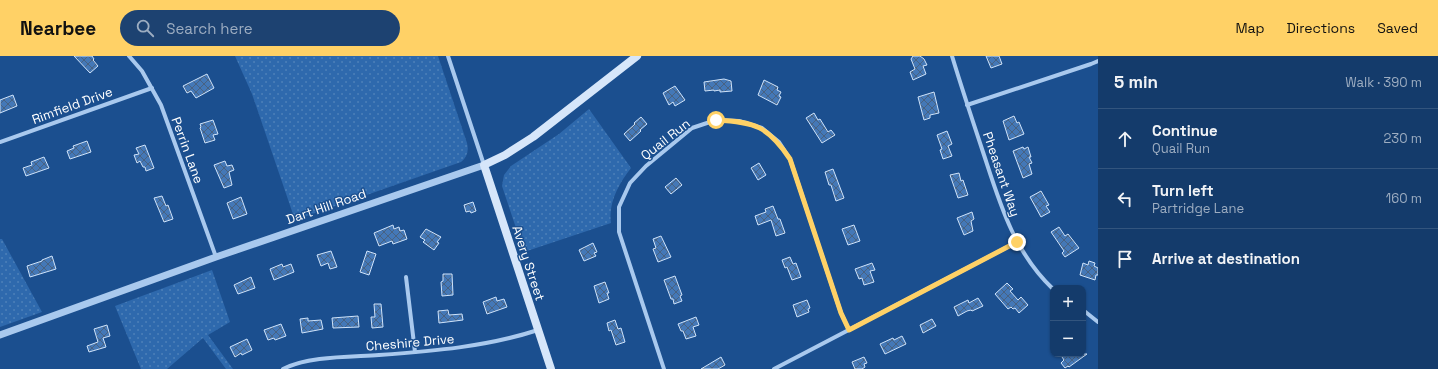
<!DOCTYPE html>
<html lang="en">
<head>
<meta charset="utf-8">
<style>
  :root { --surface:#143b6b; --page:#1d4271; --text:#f1f3f6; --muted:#9dadc1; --line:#33557e; --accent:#ffd166 }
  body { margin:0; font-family:"Space Grotesk",sans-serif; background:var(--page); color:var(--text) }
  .controls { position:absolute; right:12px; bottom:12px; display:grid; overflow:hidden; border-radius:8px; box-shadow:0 1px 3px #0004 }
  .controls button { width:36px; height:36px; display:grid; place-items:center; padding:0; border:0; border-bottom:1px solid var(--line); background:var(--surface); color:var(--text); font:20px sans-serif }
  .stop { position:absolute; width:12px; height:12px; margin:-9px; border:3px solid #ffd166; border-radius:50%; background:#fff }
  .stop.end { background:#ffd166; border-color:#fff; box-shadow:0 1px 4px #0008 }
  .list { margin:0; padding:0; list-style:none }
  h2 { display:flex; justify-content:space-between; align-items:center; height:52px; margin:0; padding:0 16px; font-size:17px }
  h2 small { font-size:13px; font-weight:400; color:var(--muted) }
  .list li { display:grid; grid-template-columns:26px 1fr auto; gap:12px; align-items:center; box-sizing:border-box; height:60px; padding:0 16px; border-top:1px solid var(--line) }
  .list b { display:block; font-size:15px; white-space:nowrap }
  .list p { margin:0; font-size:13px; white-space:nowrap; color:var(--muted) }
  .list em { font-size:13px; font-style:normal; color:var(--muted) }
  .icon { flex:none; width:22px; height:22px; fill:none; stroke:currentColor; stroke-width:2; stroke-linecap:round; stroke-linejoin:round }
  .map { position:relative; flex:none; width:1098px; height:313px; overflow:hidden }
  header { display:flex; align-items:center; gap:24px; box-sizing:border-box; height:56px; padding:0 20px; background:var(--accent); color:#111 }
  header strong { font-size:19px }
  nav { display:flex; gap:22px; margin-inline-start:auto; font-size:14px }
  .search { width:280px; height:36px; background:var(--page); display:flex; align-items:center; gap:10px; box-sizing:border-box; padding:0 14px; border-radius:22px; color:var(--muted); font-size:15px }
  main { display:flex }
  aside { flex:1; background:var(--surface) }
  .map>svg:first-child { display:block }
  .park { fill:url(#park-dots) }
  .building { fill:url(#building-cross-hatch); stroke:#cfe3fa }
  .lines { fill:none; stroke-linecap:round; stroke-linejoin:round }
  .minor { stroke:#a9c9ee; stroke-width:4 }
  .tertiary { stroke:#a9c9ee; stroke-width:7 }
  .secondary { stroke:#d6e6fa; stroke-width:8 }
  .route { stroke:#ffd166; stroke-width:5 }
  .labels { text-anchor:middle; stroke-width:3; stroke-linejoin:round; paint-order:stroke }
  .street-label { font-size:13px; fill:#fff; stroke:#1b4f8f }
</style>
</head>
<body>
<header>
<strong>Nearbee</strong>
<div class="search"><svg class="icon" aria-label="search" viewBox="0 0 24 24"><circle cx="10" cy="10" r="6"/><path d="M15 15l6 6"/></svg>Search here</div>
<nav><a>Map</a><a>Directions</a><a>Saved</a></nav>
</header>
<main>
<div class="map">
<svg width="1098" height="313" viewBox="0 0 1098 313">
  <defs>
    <pattern id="park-dots" width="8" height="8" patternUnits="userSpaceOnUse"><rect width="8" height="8" fill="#2e69ad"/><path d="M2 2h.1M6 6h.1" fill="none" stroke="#4d80b9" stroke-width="1.8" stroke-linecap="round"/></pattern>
    <pattern id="building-cross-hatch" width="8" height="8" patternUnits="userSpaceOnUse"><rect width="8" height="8" fill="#4478b7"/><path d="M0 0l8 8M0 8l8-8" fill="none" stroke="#486282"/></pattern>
  </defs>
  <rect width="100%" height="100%" fill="#1b4f8f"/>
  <g class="park">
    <path d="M 235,0 L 438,0 L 467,87 C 469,95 467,101 461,106 L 295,164 L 252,38 Z"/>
    <path d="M 589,53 L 631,112 C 619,127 608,147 611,167 L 524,196 L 502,130 L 504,119 L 511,110 L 559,78 Z"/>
    <polygon points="0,183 2,183 42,256 0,271"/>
    <polygon points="212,214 230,266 208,279 233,313 226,313 203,282 167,313 141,313 115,250"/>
  </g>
  <g class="building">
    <polygon points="74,0 92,0 94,3 93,4 98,10 90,17"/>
    <polygon points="913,0 920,0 924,3 927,9 923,10 926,18 913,24 910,16 915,13 911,3"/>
    <polygon points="986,0 999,0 1002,8 991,12"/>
    <polygon points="207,18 214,32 196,42 191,35 187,37 183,30"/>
    <polygon points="724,23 731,25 732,35 720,36 720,34 714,35 714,34 705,35 704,26"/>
    <polygon points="764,24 778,31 777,34 781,36 779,40 781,41 777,49 758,39"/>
    <polygon points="675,30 685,44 675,50 673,46 669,49 663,37"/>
    <polygon points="934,36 939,57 930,59 930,62 924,64 918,41"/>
    <polygon points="13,39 17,50 0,57 0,44"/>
    <polygon points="814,57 818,64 820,63 828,76 831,74 835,79 822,87 806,62"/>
    <polygon points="1014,60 1017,67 1019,66 1024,78 1009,84 1003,65"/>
    <polygon points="641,61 647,68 640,74 641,75 630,85 624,78 635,68 634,67"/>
    <polygon points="213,64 218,78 213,79 215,84 205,87 200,72 201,71 200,68"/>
    <polygon points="947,75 952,88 948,90 952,100 943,103 940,94 942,93 937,79"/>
    <polygon points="87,85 91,96 70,103 67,95 74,92 73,90"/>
    <polygon points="145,89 154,112 146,115 145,111 143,111 140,105 137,107 134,99 139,98 136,92"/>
    <polygon points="1023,91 1024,93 1028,91 1031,101 1029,101 1032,107 1029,108 1032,118 1023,122 1013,95"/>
    <polygon points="44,101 49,112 26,120 23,112 32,109 31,106"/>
    <polygon points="225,105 227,110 232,109 234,114 229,116 232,129 224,132 214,109"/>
    <polygon points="759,107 766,119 758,124 751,112"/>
    <polygon points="833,113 844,142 836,145 831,129 829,129 825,116"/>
    <polygon points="959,117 961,125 963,124 968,139 958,142 950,119"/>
    <polygon points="676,122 682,129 671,138 665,131"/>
    <polygon points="1041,135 1049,149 1046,150 1050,156 1041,161 1030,141"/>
    <polygon points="162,140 166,150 168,149 173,163 164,166 154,142"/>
    <polygon points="241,141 247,158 233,163 227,147"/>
    <polygon points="473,146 476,155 471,157 470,155 466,156 464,149"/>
    <polygon points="773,150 778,163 780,163 785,177 776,180 771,164 758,169 755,160 766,156 765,153"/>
    <polygon points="972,156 974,163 971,165 973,175 964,179 957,162"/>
    <polygon points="393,169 394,173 399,171 400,175 404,174 407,183 393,188 392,185 379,190 374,177"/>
    <polygon points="854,169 860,185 848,189 842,173"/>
    <polygon points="1059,171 1065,180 1068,178 1079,192 1065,201 1062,197 1064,195 1051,176"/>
    <polygon points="426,173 441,181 437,186 439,187 434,194 423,186 425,184 420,181"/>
    <polygon points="661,180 671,201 658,206 653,193 656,192 653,183"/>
    <polygon points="593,187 597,196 594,197 596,200 584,205 579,194"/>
    <polygon points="331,195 337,211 330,213 328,207 321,210 317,199"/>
    <polygon points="367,195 376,198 369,219 360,216"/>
    <polygon points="52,200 56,213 30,221 27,210 42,205 42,204"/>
    <polygon points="790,201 793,208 796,207 801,221 792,224 787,211 785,212 782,204"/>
    <polygon points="1089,205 1095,207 1094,210 1098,212 1098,219 1096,219 1095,224 1080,219 1083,207 1088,209"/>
    <polygon points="872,207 875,214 870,215 874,226 864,229 862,222 859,223 855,213"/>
    <polygon points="282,208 283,211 291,208 294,216 274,224 270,213"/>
    <polygon points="443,218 452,218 453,239 442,240 441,226 443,225"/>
    <polygon points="675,220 682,239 680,240 682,245 674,248 673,243 671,243 664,224"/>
    <polygon points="251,221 255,232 238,238 234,229"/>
    <polygon points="605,226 609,237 607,237 609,243 599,247 594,230"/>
    <polygon points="1007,227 1013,233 1010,235 1018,244 1021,241 1028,249 1019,257 1015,252 1013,253 1011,251 1008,253 995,238"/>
    <polygon points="496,241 497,245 504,243 507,251 487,258 483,246"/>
    <polygon points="978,242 983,250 972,255 971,254 967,255 958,260 954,251 968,244 969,247"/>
    <polygon points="807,244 810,252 808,253 809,256 797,261 793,249"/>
    <polygon points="374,248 381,248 383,271 372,272 371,261 375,261"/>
    <polygon points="448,254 449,259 462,258 463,264 439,267 438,255"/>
    <polygon points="358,260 359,271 333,272 332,262"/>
    <polygon points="696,261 699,269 693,271 696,280 686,283 683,275 681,275 678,268"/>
    <polygon points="308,262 308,265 321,264 323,273 302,277 300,263"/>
    <polygon points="932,263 936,270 923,277 920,269"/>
    <polygon points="615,264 618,273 621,272 625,286 616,289 611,274 609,275 607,267"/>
    <polygon points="281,268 286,280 275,284 274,282 268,284 264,274"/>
    <polygon points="107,269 110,280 103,282 106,291 89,296 87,290 98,286 94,273"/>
    <polygon points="902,280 906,288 885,298 880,288 893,282 894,284"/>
    <polygon points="247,283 252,294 242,299 241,297 235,301 230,291"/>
    <polygon points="1060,298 1087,298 1069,311 1068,310 1065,312 1061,307 1064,304"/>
    <polygon points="721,301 725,309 718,313 701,313"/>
    <polygon points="864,301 867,307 864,308 865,311 862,313 855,313 852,306"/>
  </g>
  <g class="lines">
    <g class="minor">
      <polyline points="129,0 142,15 161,49 216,201"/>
      <polyline points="448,0 484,109"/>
      <path d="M 952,0 C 962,33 973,66 984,99 C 1000,148 1014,196 1053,233"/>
      <polyline points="967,49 1091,8 1098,5"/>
      <polyline points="0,86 152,32"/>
      <polyline points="406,221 415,296"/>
      <polyline points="1083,254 1098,266"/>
      <path d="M 283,313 C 308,300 350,301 379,299 C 433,295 486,291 538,274"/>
      <polyline points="664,313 619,176 619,151 630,127 646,110 692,72 716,64 739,65 762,72 779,86 790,103 841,257 849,274"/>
      <polyline points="774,313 1017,186"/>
    </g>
    <polyline class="tertiary" points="0,279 216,201 484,109"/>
    <polyline class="secondary" points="551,313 484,109 505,99 533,81 637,0"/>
  </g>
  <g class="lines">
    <path class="route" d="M 716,64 C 755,66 768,70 790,103 L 841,257 L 849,274 L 1017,186"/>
  </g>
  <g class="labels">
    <g class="street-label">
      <text transform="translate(72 49) rotate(-20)" y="5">Rimfield Drive</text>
      <text transform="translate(665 83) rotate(-38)" y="5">Quail Run</text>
      <text transform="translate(188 94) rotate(70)" y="5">Perrin Lane</text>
      <text transform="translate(1002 118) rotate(71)" y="5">Pheasant Way</text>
      <text transform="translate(326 150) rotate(-19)" y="5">Dart Hill Road</text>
      <text transform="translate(529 207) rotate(72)" y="5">Avery Street</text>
      <text transform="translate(410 286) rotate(-5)" y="5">Cheshire Drive</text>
    </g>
  </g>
</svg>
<div class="controls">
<button>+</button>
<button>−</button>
</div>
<div class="stop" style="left:716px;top:64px"></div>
<div class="stop end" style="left:1017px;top:186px"></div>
</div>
<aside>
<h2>5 min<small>Walk · 390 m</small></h2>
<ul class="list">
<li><svg class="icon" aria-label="ahead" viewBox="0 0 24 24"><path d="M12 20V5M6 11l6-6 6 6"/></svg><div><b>Continue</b><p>Quail Run</p></div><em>230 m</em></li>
<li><svg class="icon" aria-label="left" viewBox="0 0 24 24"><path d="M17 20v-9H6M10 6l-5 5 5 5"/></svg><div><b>Turn left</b><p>Partridge Lane</p></div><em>160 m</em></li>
<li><svg class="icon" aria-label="arrive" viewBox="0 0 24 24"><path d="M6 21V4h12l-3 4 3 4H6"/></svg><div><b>Arrive at destination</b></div></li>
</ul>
</aside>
</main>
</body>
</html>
